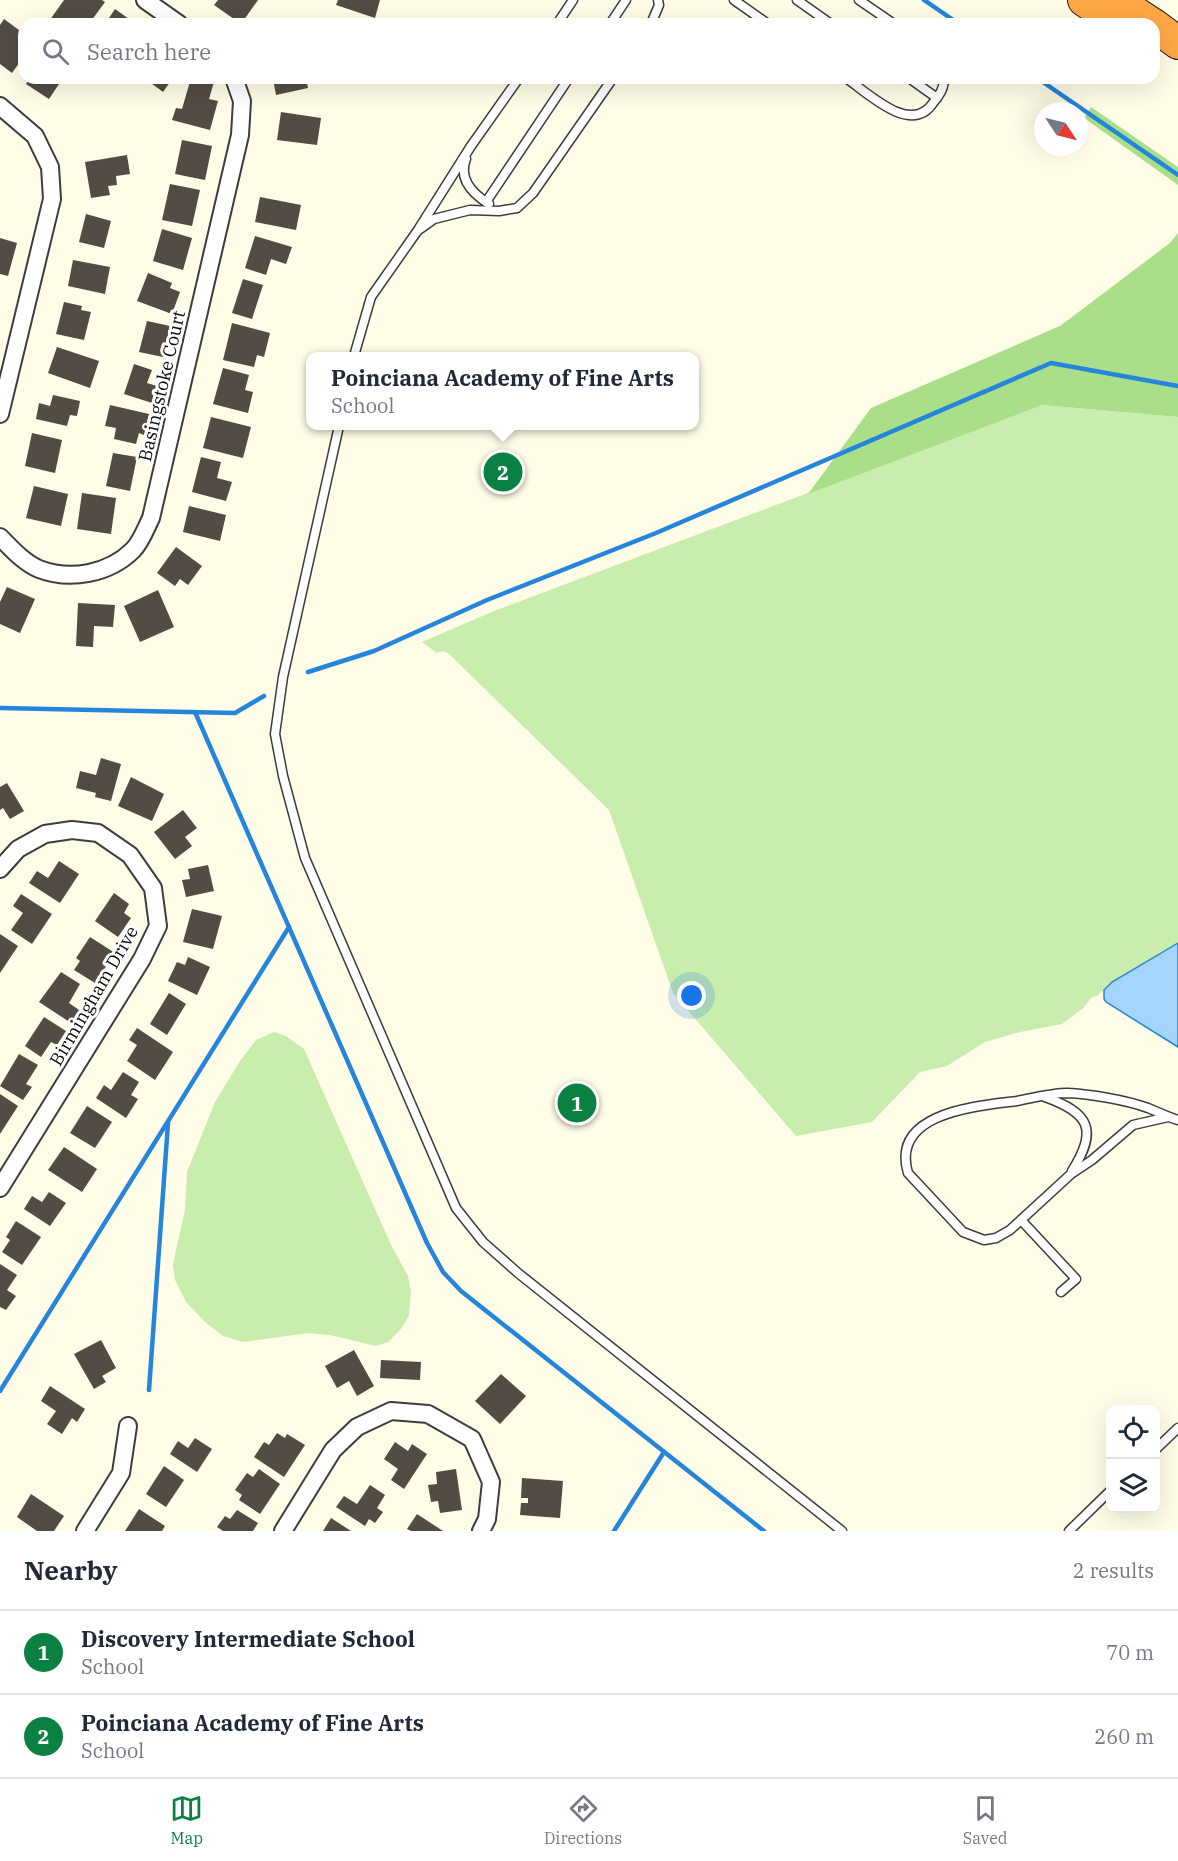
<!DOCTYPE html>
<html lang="en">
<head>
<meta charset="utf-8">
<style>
  :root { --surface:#fff; --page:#f2f2f3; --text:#1f2937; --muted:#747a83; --line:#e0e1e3; --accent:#0b8043 }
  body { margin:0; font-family:"IBM Plex Serif",serif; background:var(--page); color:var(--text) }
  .controls { position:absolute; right:18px; bottom:18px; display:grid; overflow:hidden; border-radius:12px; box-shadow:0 6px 24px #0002 }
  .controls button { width:54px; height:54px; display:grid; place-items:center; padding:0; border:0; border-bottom:2px solid var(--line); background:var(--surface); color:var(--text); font:30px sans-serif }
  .compass { position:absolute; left:1034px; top:102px; width:54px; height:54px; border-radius:50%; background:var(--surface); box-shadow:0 6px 24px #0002; rotate:125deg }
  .you { position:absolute; left:692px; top:996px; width:21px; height:21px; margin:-15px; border:4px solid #fff; border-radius:50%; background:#1a73e8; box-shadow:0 0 0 9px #1a73e833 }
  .badge { display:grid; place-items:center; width:39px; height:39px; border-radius:50%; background:var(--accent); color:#fff; font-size:20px; font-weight:700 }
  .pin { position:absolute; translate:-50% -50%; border:3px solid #fff; box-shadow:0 2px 6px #0006 }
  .popup { position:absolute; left:306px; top:352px; width:393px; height:78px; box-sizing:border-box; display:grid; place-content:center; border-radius:12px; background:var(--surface); filter:drop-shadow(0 2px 4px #0005); font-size:20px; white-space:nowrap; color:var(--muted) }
  .popup b { font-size:22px; color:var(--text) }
  .popup::after { content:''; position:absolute; left:50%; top:100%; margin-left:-12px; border:12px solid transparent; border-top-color:var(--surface) }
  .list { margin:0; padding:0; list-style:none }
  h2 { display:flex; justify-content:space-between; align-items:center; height:78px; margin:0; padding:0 24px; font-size:26px }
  h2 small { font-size:20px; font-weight:400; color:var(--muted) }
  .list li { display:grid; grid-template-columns:39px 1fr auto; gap:18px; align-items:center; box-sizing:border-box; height:84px; padding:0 24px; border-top:2px solid var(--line) }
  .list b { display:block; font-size:22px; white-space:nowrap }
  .list p { margin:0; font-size:20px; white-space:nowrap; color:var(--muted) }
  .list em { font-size:20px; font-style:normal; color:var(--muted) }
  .icon { flex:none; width:33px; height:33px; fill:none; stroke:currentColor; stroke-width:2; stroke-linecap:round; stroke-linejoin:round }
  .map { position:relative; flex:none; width:1178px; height:1531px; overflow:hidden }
  .search { position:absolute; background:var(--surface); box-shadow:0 6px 24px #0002; left:18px; right:18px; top:18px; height:66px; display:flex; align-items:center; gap:15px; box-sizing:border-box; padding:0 21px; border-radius:18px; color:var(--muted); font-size:22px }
  .sheet { height:246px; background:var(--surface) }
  nav { display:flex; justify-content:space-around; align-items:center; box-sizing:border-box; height:84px; border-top:2px solid var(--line); background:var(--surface); font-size:16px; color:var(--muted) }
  nav a { display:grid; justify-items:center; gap:3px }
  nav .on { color:var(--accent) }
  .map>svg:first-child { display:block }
  .green { fill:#c9edad }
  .forest { fill:#aadf8a }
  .water { fill:#a5d5fd; stroke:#2585db; stroke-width:1.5 }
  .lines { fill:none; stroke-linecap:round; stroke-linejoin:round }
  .stream { stroke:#2585db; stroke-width:4.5 }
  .building { fill:#534c45 }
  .service-casing { stroke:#3d3d3d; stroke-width:11 }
  .minor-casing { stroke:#3d3d3d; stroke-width:20 }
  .motorway-casing { stroke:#1b1b1b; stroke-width:34 }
  .service { stroke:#fff; stroke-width:8 }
  .minor { stroke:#fff; stroke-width:16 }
  .motorway { stroke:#ffa745; stroke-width:32 }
  .labels { text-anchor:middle; stroke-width:6; stroke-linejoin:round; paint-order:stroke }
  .street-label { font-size:18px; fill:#0a0a0a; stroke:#fff }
</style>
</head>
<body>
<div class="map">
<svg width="1178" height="1531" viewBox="0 0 1178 1531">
  <rect width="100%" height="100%" fill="#fffce7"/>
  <g class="green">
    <polygon points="1042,405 1178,417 1178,943 1112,982 1097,996 1092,997 1083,1008 1062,1024 1020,1032 985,1042 947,1066 920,1072 872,1122 796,1136 673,993 609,810 448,653 442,651 437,653 422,642 494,611"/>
    <polygon points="274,1032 286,1036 304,1049 391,1245 408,1276 411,1292 409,1316 400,1330 388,1342 376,1346 330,1335 308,1333 243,1342 223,1336 205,1322 186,1302 175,1280 173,1264 185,1210 187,1172 215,1102 240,1061 256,1040"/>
  </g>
  <g class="forest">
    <polygon points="1091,107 1178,167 1178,185 1084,118"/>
    <polygon points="1178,233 1178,417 1042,405 808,494 871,408 1060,326 1170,243"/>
  </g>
  <polygon class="water" points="1178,943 1178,1047 1106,1002 1104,999 1104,990 1112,982"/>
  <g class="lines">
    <g class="stream">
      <polyline points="924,0 959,24"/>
      <polyline points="1037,78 1178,175"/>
      <polyline points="308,672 374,651 487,600 656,533 1051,363 1178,386"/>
      <polyline points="0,708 235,713 264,696"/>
      <polyline points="195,712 427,1243 443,1272 461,1291 764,1531"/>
      <polyline points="149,1390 168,1123"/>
      <polyline points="0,1391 289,927"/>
      <polyline points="614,1531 664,1452"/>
    </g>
  </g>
  <g class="building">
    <polygon points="64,0 102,0 105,2 89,24 68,24 65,22 64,24 47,24"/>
    <polygon points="218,0 258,0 241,24 214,5"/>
    <polygon points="338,0 380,0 375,18 336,5"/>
    <polygon points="115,9 136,24 105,24"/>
    <polygon points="4,19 23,33 19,38 24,41 24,56 12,73 0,64 0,25"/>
    <polygon points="30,78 63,78 49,99 26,84"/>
    <polygon points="144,78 173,78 163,92"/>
    <polygon points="191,78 199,78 214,82 209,99 218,101 210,130 172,120 176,108 182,109"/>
    <polygon points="280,78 306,78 308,88 276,95 273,79"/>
    <polygon points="281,112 321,118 317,145 277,140"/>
    <polygon points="182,140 212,146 205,180 175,174"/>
    <polygon points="127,155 130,174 116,176 117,185 108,186 110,195 91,198 85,162"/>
    <polygon points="170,184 200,190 192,226 162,220"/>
    <polygon points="260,197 301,205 296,230 255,222"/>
    <polygon points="86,214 111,221 104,248 79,242"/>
    <polygon points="162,229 192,238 183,270 153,261"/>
    <polygon points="255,236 292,247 286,264 271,259 266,275 245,268"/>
    <polygon points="0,238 17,243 8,276 0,274"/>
    <polygon points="73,260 110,267 105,294 68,286"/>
    <polygon points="148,273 172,283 170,288 180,292 172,314 137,301"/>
    <polygon points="243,279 263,285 252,319 232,313"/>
    <polygon points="64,302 82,306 81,310 91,312 84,340 56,334"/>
    <polygon points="147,321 170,326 163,357 139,352"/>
    <polygon points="232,323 270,333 264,357 257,355 254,367 223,360"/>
    <polygon points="57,347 99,361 90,388 48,373"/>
    <polygon points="134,364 152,370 147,383 157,386 152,403 124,394"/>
    <polygon points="223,368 249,375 245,390 253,392 248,413 213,404"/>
    <polygon points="53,395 80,401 77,416 70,415 67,426 36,419 39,403 50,406"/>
    <polygon points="110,405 149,414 144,435 139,433 136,444 114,439 116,428 105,426"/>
    <polygon points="211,417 251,427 243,458 203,448"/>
    <polygon points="32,433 62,440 55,473 25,466"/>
    <polygon points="113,453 137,457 130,491 106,486"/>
    <polygon points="201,457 221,462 217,478 232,482 226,501 192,492"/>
    <polygon points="34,486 68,494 61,526 26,518"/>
    <polygon points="82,493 116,498 111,534 77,529"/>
    <polygon points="189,506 226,515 220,541 183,532"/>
    <polygon points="176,547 202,566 188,585 180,579 175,586 157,573"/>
    <polygon points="7,587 35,599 20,633 0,624 0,602"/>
    <polygon points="158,590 174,627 140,642 124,606"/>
    <polygon points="78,603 115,605 113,627 94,626 93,647 76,646"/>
    <polygon points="101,758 121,764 111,801 95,797 96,793 76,788 80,771 96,775"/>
    <polygon points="131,777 164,794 152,821 118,806"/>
    <polygon points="7,783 24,811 10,819 3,808 0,810 0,787"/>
    <polygon points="183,810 197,828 185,837 192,846 175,859 154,832"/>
    <polygon points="59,861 79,874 60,903 29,883 37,871 48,878"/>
    <polygon points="208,865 214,891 186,897 182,880 190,879 188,869"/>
    <polygon points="114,893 129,904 124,913 131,918 118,937 95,921"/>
    <polygon points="21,894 52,914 32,944 11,930 23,913 13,906"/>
    <polygon points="192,909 222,916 213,949 183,942"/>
    <polygon points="0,934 18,946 0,973"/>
    <polygon points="90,937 115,953 95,983 74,970 80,961 76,958"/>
    <polygon points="188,957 210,967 197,995 168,981 177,962 185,965"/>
    <polygon points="61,972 80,984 69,1003 79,1010 71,1023 39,1002"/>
    <polygon points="169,993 186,1004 167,1035 150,1024"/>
    <polygon points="44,1017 66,1031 57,1045 51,1042 41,1057 25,1046"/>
    <polygon points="137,1028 173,1052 155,1080 127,1061 137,1045 129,1040"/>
    <polygon points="19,1054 38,1065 26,1084 32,1087 23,1100 0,1086"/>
    <polygon points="123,1072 139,1082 131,1095 138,1099 126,1118 96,1098 104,1085 111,1090"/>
    <polygon points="0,1094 18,1106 0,1134"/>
    <polygon points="87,1106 112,1122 95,1148 70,1133"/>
    <polygon points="64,1147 97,1169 82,1192 48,1170"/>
    <polygon points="49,1192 66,1203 50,1226 24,1209 32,1196 42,1202"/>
    <polygon points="16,1221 41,1237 22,1265 2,1252 10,1240 6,1237"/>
    <polygon points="0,1264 17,1275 7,1290 16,1296 6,1310 0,1307"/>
    <polygon points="101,1340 116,1368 102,1376 106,1382 94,1389 74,1354"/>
    <polygon points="354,1350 374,1386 357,1396 349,1381 337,1388 325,1366"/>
    <polygon points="381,1360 421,1362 420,1380 380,1378"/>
    <polygon points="501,1374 526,1396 500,1424 475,1401"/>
    <polygon points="50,1386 85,1409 77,1422 72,1418 62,1434 47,1424 56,1411 41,1401"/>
    <polygon points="277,1433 285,1438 287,1434 305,1445 284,1477 254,1457 264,1442 269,1445"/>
    <polygon points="195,1438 212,1449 197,1472 170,1454 178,1441 188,1448"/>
    <polygon points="395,1442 408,1451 412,1444 427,1454 404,1489 391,1480 398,1469 384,1459"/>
    <polygon points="164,1466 184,1480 166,1507 146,1494"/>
    <polygon points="259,1469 280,1484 260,1514 239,1500 242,1495 235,1490 247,1473 253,1477"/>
    <polygon points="456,1469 462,1510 440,1513 438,1501 431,1502 428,1485 437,1484 436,1472"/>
    <polygon points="522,1478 563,1481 560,1518 520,1515 521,1503 528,1503 528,1498 521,1498"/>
    <polygon points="370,1485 385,1495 377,1508 383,1512 375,1523 369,1519 365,1526 336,1507 344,1496 357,1504"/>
    <polygon points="31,1494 64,1516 54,1531 37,1531 17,1517"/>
    <polygon points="139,1509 165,1526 162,1531 125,1531"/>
    <polygon points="237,1510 258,1523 253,1531 223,1531 217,1527 225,1516 230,1519"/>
    <polygon points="417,1514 443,1531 411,1531 407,1529"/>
    <polygon points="331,1518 351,1531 323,1531"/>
  </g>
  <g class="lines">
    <g class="service-casing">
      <g id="service">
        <polyline points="734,0 768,24"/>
        <polyline points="797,0 831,24"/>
        <polyline points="859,0 894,24"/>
        <polyline points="557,24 573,0"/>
        <polyline points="610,24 626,0"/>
        <polyline points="651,24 659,5 658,0"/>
        <path d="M 846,78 C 868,93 911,136 933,103 C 940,94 944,89 944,78"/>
        <polyline points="909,78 937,98"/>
        <path d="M 466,159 C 458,179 473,194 489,204"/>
        <polyline points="486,202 569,78"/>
        <polyline points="420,229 434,219 470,210 499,211 517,208 533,193 613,78"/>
        <polyline points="354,356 371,297 418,230 471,146 519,78"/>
        <polyline points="339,426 283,677 275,734 283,776 305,858 456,1208 483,1242 518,1273 842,1531"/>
        <path d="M 1045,1097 C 1090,1113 1098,1130 1072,1171"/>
        <path d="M 1168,1117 L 1133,1125 L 1092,1160 L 1071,1174 L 1010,1230 L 996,1238 L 984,1240 L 963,1232 L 908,1173 C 890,1112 978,1106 1017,1101 C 1033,1098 1051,1093 1067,1093 C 1090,1094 1126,1100 1148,1108 C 1158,1112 1168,1117 1178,1120"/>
        <polyline points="1021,1220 1076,1279 1061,1292"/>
        <polyline points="1156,1449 1178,1428"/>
        <polyline points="1069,1531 1110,1491"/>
      </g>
    </g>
    <g class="minor-casing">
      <g id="minor">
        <polyline points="145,0 179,24"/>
        <polyline points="0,106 35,136 50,167 52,199 0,414"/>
        <path d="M 0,537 C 11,548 24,563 39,569 C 70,581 109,574 133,550 C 141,542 146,528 151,518 L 240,135 L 242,101 L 234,78"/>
        <polyline points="0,869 18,849 45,834 72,830 98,833 130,855 153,888 158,926 142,959 0,1188"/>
        <polyline points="85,1531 121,1473 128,1426"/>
        <polyline points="283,1531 333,1450 357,1427 391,1411 428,1414 472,1439 491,1482 487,1519 481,1531"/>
      </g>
    </g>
    <g class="motorway-casing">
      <g id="motorway">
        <polyline points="1084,0 1119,24"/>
        <polyline points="1116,0 1152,24"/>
        <polyline points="1154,25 1178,43"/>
      </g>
    </g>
    <use href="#service" class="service"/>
    <use href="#minor" class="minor"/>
    <use href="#motorway" class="motorway"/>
  </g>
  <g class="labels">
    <g class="street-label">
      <text transform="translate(162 386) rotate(-77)" y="6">Basingstoke Court</text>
      <text transform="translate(94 996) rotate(-60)" y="6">Birmingham Drive</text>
    </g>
  </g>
</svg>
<div class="controls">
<button><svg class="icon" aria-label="locate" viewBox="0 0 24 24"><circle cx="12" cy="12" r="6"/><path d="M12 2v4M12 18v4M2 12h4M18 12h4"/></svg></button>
<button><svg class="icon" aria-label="layers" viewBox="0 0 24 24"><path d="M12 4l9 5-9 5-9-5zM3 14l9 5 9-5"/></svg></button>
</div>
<svg class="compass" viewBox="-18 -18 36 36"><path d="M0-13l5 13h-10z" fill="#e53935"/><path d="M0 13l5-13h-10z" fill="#747a83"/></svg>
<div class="you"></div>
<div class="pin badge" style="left:577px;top:1103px">1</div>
<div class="pin badge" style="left:503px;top:472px">2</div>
<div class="popup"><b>Poinciana Academy of Fine Arts</b>School</div>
<div class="search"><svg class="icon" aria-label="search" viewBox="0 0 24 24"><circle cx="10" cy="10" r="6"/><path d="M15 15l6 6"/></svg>Search here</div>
</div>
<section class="sheet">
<h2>Nearby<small>2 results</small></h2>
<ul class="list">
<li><span class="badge">1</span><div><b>Discovery Intermediate School</b><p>School</p></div><em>70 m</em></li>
<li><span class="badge">2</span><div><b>Poinciana Academy of Fine Arts</b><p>School</p></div><em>260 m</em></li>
</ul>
</section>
<nav>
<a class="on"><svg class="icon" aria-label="map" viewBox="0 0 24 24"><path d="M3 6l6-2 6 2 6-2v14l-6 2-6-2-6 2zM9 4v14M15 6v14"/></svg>Map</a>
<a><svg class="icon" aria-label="directions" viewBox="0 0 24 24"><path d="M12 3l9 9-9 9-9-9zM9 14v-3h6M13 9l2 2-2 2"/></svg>Directions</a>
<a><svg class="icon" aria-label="saved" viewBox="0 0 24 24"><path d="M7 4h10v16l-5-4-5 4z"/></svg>Saved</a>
</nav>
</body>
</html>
